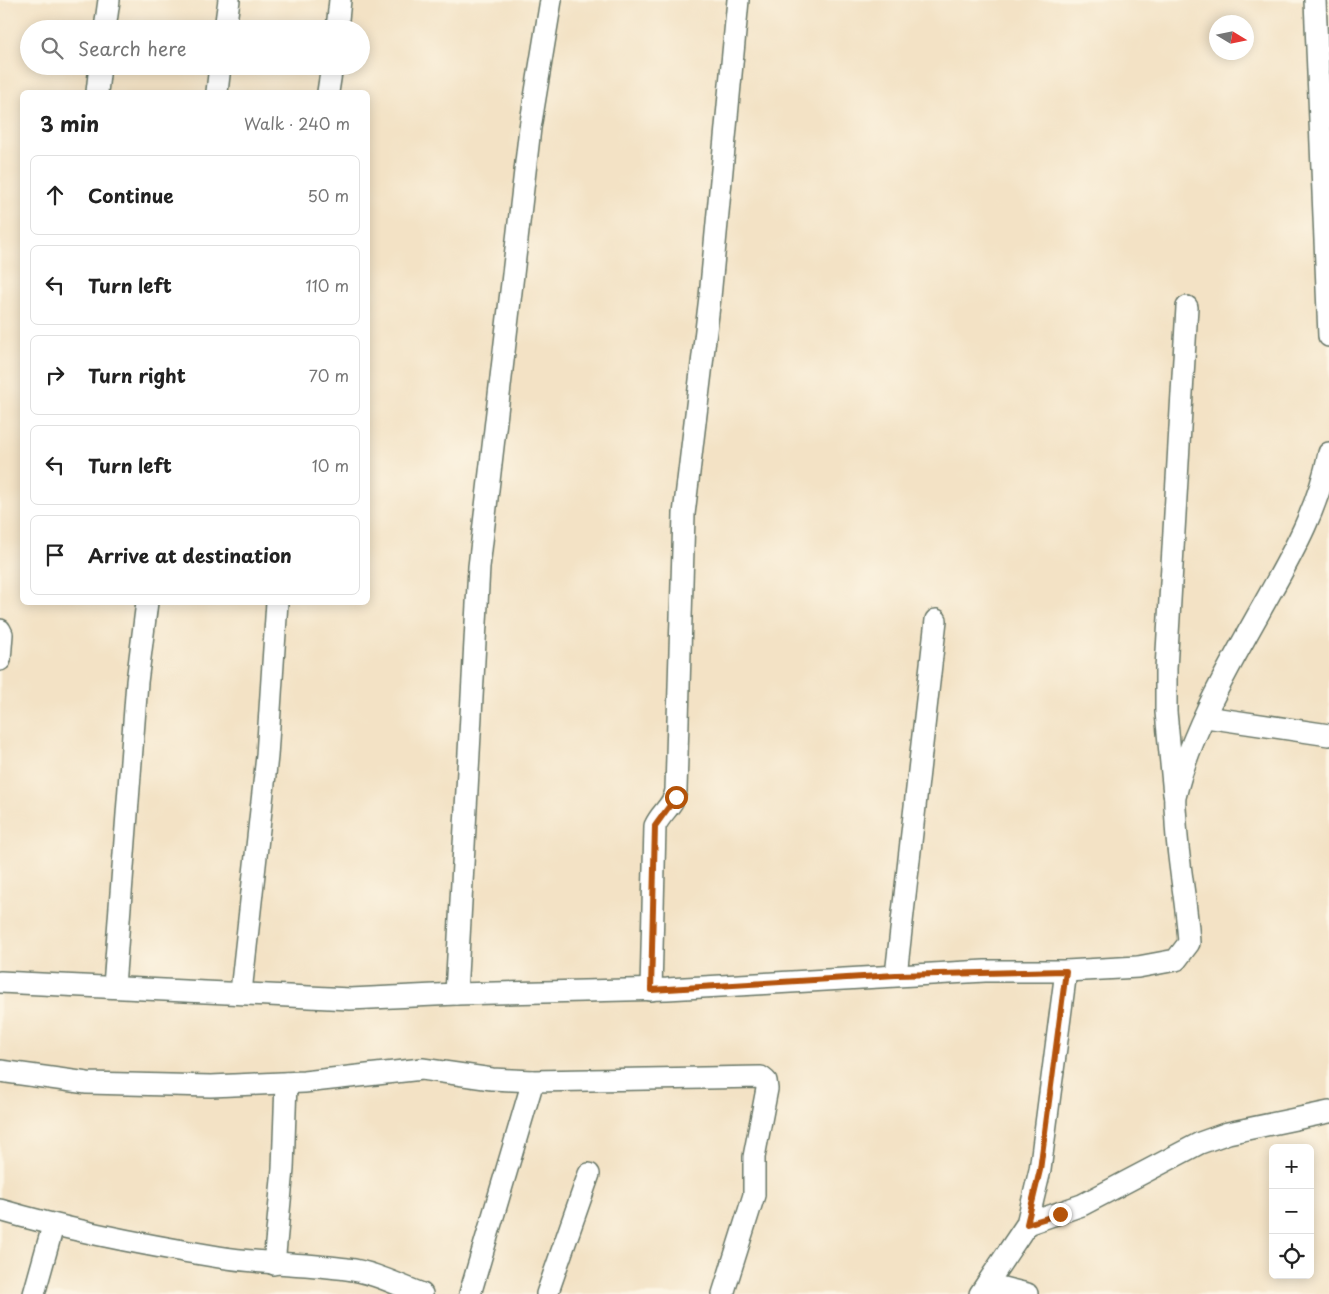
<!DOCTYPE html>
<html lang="en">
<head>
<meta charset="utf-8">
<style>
  :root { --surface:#fff; --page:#f2f2f2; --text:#222; --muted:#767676; --line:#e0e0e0 }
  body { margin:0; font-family:"Playpen Sans",sans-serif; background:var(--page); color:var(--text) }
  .controls { position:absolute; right:15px; bottom:15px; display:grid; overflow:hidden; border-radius:8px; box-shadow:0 2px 12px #0003 }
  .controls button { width:45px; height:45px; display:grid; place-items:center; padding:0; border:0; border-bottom:1px solid var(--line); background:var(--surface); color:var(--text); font:25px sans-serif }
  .compass { position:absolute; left:1209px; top:15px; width:45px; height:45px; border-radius:50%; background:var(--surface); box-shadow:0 2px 12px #0003; rotate:100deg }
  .stop { position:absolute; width:15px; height:15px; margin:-11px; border:4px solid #b45309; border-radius:50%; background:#fff }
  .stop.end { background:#b45309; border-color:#fff; box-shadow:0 1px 5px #0008 }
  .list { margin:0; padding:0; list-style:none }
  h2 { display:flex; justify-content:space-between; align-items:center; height:65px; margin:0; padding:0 20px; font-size:21px }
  h2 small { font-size:16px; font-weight:400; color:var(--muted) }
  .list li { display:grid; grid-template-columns:32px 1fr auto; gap:15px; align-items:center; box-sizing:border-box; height:80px; margin:0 10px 10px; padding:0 10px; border:1px solid var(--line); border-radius:8px }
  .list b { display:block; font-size:19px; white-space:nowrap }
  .list em { font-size:16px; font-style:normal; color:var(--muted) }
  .icon { flex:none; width:28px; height:28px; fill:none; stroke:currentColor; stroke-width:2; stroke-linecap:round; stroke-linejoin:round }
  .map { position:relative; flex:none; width:1329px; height:1294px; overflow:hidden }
  .search { position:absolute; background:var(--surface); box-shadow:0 2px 12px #0003; left:20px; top:20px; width:350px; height:55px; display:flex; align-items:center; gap:12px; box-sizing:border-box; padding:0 18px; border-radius:28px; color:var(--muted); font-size:19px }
  .panel { position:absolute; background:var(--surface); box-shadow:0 2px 12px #0003; left:20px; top:90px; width:350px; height:515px; border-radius:8px }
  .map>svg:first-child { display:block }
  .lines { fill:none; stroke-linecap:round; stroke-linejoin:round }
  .street-casing { stroke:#697767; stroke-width:24 }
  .street { stroke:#fff; stroke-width:21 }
  .route { stroke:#b45309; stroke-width:6 }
</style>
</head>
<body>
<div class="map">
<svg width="1329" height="1294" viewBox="0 0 1329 1294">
  <rect width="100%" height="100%" fill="#fcf5e5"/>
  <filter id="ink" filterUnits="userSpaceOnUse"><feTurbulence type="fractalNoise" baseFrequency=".02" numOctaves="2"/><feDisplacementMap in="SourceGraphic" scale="10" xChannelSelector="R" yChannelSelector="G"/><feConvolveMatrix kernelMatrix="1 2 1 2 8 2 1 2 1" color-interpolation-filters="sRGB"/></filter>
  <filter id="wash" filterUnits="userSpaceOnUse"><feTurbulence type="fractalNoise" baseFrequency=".0096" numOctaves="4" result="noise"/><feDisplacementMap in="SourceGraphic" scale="20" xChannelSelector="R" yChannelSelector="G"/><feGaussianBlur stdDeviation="1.12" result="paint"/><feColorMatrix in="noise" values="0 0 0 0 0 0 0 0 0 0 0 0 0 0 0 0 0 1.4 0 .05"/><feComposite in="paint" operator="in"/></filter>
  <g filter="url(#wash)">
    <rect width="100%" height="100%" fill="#f3e2c5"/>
  </g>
  <g filter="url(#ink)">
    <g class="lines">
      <g class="street-casing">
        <g id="street">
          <polyline points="1315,0 1329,336"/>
          <polyline points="105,29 109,0"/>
          <polyline points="225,29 229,0"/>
          <polyline points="337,29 340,0"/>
          <polyline points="97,92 100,66"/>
          <polyline points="217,92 220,66"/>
          <polyline points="328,92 332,66"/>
          <polyline points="0,630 2,634 0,660"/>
          <polyline points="1206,717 1329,735"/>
          <polyline points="1174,794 1166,712 1166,669 1187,307"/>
          <polyline points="896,975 936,620"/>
          <path d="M 0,982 L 350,999 L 456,994 L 667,989 L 985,971 L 1066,971 L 1138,967 L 1176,960 L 1189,943 C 1187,903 1178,864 1176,823 C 1176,815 1174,805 1175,797 C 1191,729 1235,656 1269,595 C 1295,549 1319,505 1329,453"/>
          <polyline points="114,986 137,682 147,602"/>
          <path d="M 651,990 L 655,826 C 661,812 674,806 676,790 L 684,514 L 710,297 L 738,0"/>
          <polyline points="241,992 267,756 277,602"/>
          <polyline points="456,994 479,567 530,128 551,0"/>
          <polyline points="0,1071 87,1083 211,1086 304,1082 422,1069 492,1079 533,1081 761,1077 766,1081 767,1089 754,1157 754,1195 723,1294"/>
          <path d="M 0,1210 C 71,1231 145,1245 219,1257 C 261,1264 304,1263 347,1269 C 373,1272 398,1285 422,1294"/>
          <polyline points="1027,1224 1082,1205 1200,1143 1228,1133 1329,1112"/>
          <polyline points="274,1264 283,1169 286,1083"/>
          <polyline points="987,1284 1027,1294"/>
          <polyline points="34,1294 53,1226"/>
          <polyline points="470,1294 533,1081"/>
          <polyline points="547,1294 589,1174"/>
          <polyline points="980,1294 1027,1224 1040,1170 1066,971"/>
        </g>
      </g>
      <use href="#street" class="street"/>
    </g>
  </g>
  <g class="lines" filter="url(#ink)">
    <polyline class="route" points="676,797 655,826 651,990 896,975 1066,971 1040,1170 1027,1224 1060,1214"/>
  </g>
</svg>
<div class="controls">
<button>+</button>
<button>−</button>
<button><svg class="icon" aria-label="locate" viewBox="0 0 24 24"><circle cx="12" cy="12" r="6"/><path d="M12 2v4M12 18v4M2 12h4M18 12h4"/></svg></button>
</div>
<svg class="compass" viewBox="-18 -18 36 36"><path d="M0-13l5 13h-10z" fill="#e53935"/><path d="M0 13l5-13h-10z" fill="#767676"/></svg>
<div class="stop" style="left:676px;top:797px"></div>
<div class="stop end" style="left:1060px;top:1214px"></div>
<div class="search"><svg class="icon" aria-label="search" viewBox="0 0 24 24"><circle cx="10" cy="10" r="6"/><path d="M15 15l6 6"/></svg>Search here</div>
<section class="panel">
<h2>3 min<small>Walk · 240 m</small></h2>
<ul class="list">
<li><svg class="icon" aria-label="ahead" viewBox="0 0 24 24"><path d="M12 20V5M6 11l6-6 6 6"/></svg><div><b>Continue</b></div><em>50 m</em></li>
<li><svg class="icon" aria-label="left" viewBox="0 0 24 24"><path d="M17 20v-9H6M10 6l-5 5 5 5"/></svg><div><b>Turn left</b></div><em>110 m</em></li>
<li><svg class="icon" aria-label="right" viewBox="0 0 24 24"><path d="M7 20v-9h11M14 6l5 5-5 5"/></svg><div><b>Turn right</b></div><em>70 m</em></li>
<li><svg class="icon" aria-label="left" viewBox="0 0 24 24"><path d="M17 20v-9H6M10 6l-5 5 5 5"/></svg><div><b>Turn left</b></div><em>10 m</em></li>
<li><svg class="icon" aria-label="arrive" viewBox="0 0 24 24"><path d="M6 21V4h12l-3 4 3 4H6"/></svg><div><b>Arrive at destination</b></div></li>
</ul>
</section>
</div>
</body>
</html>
